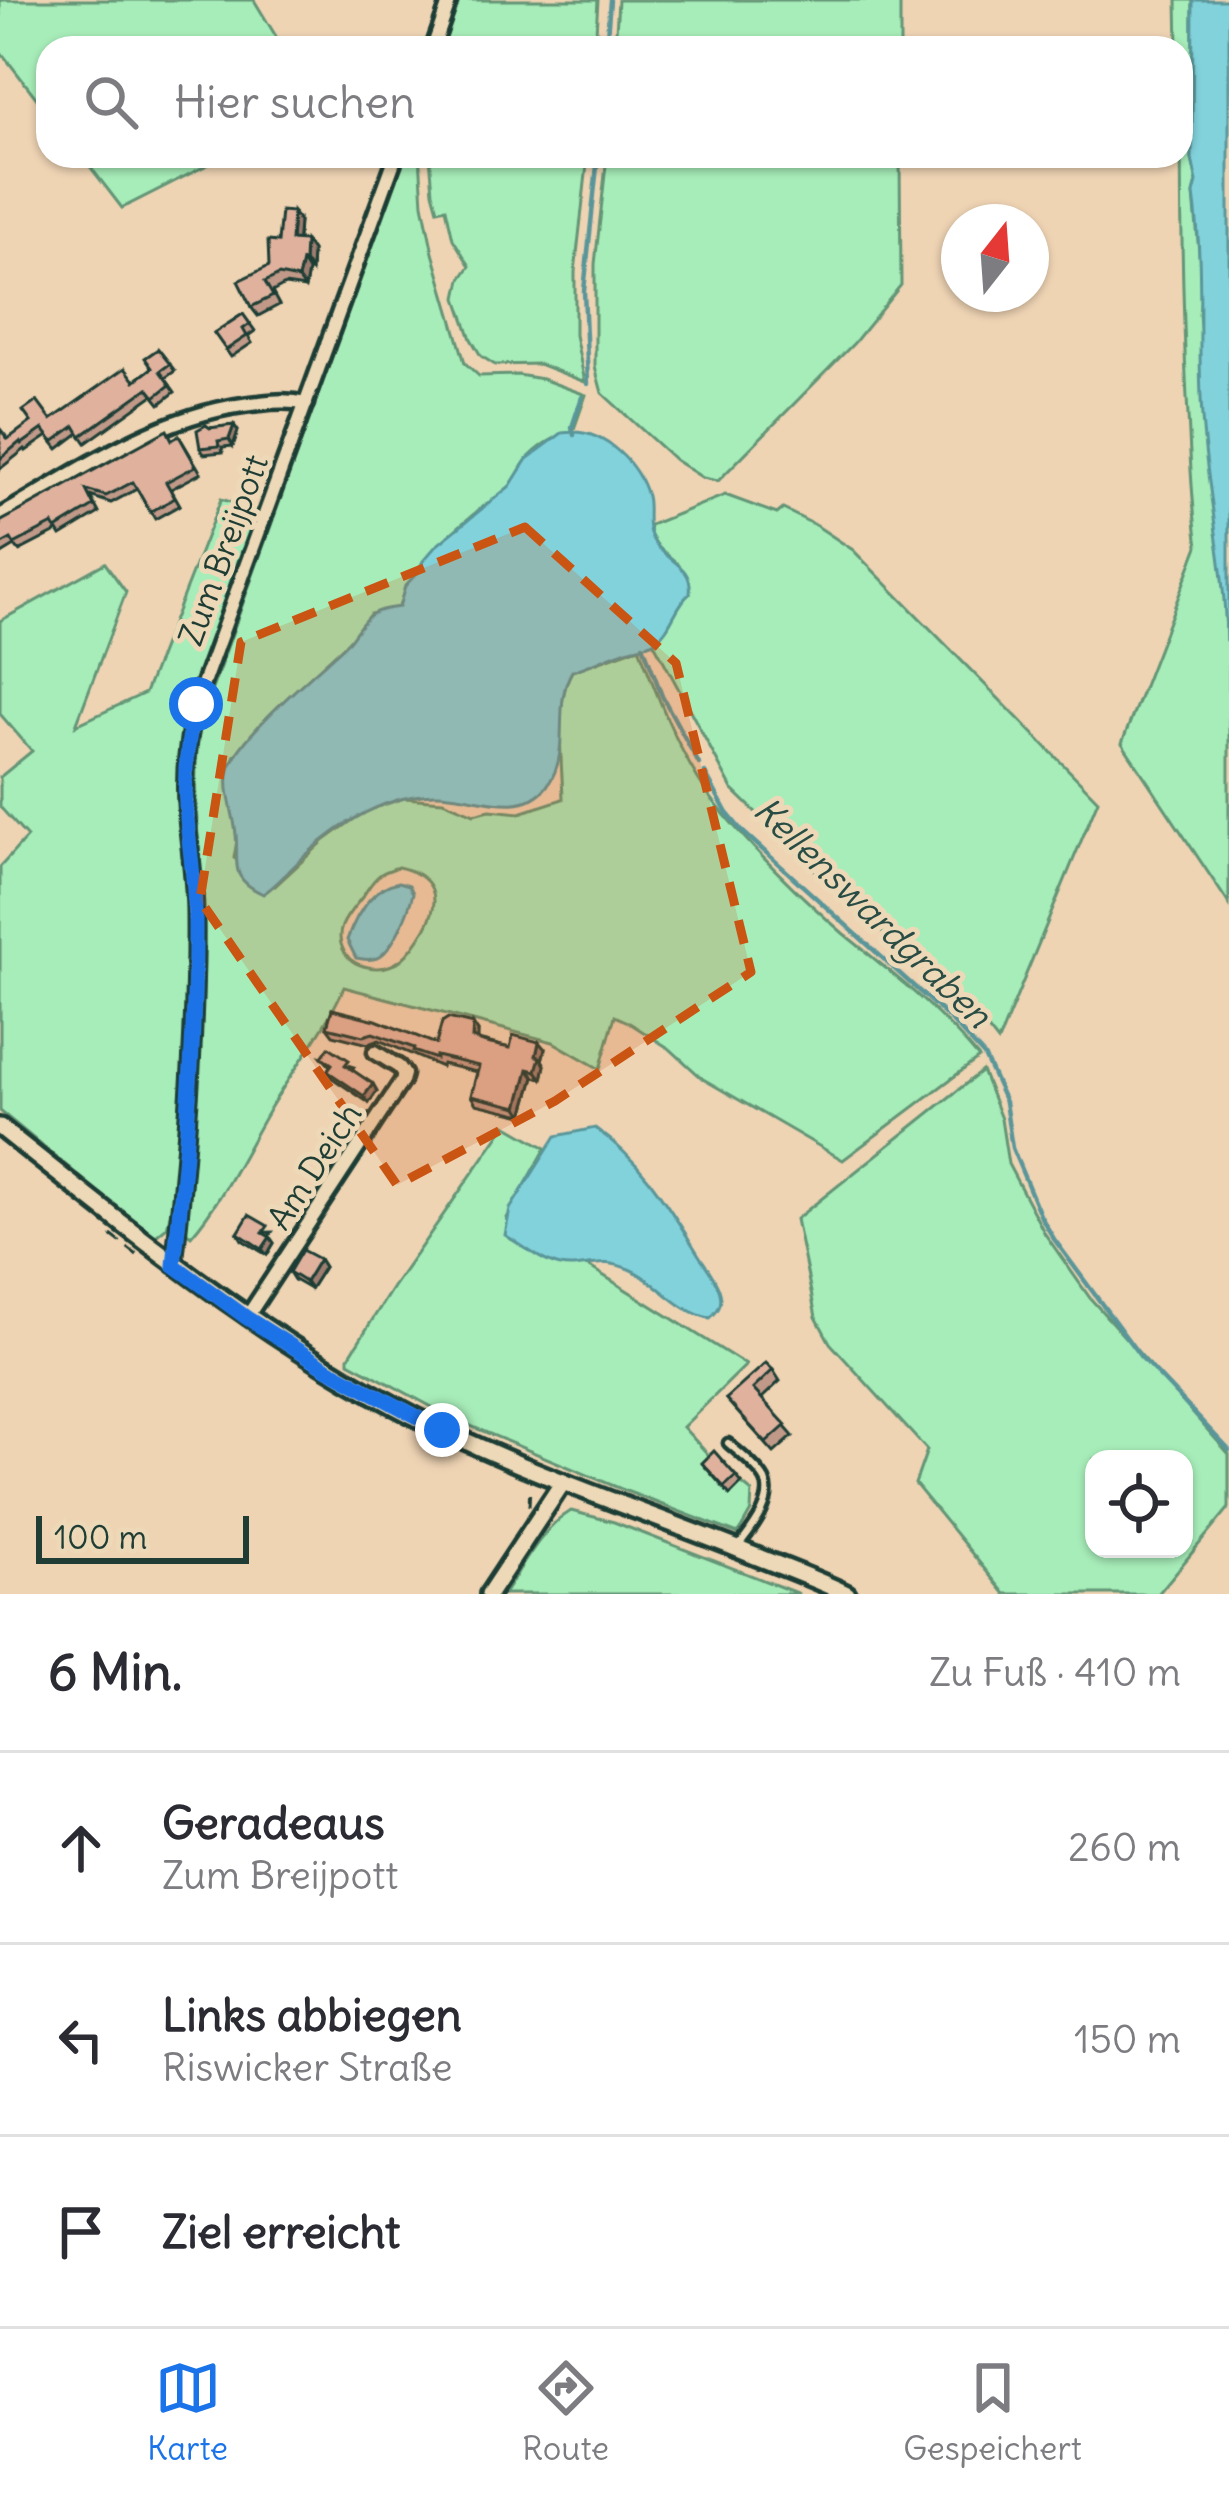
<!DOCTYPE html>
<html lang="de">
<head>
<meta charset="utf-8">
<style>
  :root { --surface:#fff; --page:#f2f2f3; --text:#2b2b33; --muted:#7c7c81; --line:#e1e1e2; --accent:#1a73e8 }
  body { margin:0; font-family:Delius,sans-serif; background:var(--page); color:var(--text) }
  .controls { position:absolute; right:36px; bottom:36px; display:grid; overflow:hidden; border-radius:24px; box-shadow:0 3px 9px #0004 }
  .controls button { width:108px; height:108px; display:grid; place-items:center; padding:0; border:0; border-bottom:3px solid var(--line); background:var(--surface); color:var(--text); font:60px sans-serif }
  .compass { position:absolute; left:941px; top:204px; width:108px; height:108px; border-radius:50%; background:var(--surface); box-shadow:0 3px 9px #0004; rotate:17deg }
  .scale { position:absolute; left:36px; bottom:30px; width:213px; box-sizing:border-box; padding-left:12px; border:6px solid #1f3d34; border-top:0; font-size:33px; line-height:42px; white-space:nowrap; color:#1f3d34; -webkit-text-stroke:9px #edd9b7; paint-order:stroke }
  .stop { position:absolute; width:36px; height:36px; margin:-27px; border:9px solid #1a73e8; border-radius:50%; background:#fff }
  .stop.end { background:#1a73e8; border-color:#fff; box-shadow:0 3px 12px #0008 }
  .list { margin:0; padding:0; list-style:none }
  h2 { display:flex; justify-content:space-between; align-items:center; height:156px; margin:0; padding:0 48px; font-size:51px }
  h2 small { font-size:39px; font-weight:400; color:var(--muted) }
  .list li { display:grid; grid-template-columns:78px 1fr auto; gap:36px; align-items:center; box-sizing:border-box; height:192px; padding:0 48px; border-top:3px solid var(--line) }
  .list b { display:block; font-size:45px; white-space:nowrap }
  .list p { margin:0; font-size:39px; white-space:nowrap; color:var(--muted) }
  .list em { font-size:39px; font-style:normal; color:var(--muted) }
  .icon { flex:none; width:66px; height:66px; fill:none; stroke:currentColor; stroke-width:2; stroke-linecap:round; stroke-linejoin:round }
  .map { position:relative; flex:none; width:1229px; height:1594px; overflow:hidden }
  .search { position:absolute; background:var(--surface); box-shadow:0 3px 9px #0004; left:36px; right:36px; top:36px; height:132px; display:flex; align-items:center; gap:30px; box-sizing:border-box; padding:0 42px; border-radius:36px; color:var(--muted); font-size:45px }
  .sheet { height:732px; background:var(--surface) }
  nav { display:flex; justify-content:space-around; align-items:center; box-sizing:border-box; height:168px; border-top:3px solid var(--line); background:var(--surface); font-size:33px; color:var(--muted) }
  nav a { display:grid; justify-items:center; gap:6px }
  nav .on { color:var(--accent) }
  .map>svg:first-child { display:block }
  .green { fill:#a7edb9; stroke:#639576; stroke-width:3; fill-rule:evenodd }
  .water { fill:#82d2dc; stroke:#5a9699; stroke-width:3 }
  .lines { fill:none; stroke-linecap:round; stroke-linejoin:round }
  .stream { stroke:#5a9699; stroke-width:4.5 }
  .service-casing { stroke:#1f3d34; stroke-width:15 }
  .minor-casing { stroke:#1f3d34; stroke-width:21 }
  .tertiary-casing { stroke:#1f3d34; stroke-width:24 }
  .path { stroke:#1f3d34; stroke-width:3; stroke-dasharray:12 9; stroke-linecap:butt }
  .service { stroke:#edd9b7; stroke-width:6 }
  .minor { stroke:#edd9b7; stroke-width:12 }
  .tertiary { stroke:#edd9b7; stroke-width:15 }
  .wall { fill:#c19988; stroke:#1f3d34; stroke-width:3 }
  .shaded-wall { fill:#9d7d6f; stroke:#1f3d34; stroke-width:3 }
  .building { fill:#e0b29e; stroke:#1f3d34; stroke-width:3 }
  .route { stroke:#1a73e8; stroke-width:15 }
  .marked { fill:#ca5512; fill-opacity:0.2; stroke:#ca5512; stroke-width:9; stroke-dasharray:24 15; stroke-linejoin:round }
  .labels { text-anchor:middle; stroke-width:10; stroke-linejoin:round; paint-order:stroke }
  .street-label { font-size:33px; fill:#1f3d34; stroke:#edd9b7 }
  .water-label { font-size:36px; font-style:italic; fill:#294c45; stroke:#edd9b7 }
</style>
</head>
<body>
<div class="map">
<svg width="1229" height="1594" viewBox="0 0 1229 1594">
  <rect width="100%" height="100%" fill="#efd4b4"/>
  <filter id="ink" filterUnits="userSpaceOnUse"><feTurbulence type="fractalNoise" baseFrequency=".00833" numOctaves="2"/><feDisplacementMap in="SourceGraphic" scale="24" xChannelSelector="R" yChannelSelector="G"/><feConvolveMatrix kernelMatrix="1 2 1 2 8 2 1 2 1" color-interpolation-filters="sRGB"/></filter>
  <g filter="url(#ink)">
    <g class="green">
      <polygon points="0,0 254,0 283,48 48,48 48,113 0,51"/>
      <polygon points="458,0 598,0 595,48 442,48"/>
      <polygon points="618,0 900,0 900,48 615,48"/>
      <path d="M 1177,0 L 1193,0 L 1192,159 L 1197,182 L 1194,194 L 1202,289 L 1199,314 L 1225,603 L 1226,640 L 1229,643 L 1229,904 L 1122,743 L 1198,546 C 1191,497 1190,447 1187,398 C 1181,279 1181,165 1181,48 L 1178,48 Z"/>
      <polygon points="82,156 225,156 122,208"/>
      <path d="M 404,156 L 420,156 L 423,204 L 433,253 L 465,363 L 479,376 L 518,375 L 542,379 L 586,395 L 573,432 C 557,434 537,448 526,461 C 520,468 517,478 511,485 C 501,496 485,504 474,514 C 443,539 410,569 399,607 L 370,614 L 351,639 L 278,707 L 235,755 L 228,772 L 237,840 L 234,858 L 275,886 L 325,840 L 365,811 L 404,798 L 443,801 L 474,814 L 490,810 L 520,813 L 563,799 C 562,762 554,702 572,671 L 639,647 C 657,696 682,762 715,803 C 749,846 802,898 844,934 C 892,973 940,1011 979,1058 L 843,1160 L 703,1079 L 670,1049 L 628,1022 L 615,1016 L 600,1069 L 553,1042 L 344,987 C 326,1028 299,1062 275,1100 C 247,1145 226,1196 191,1236 L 187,1233 L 185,1224 C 193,1126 205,1027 204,929 C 203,858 187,788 202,717 ZM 398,867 C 434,875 443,897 425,929 C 412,951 397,973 368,967 C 358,965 351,962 345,953 C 331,930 349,914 363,896 C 368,889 373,879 381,874 C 386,871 392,869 398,867 Z"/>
      <polygon points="430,156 588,156 575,272 575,335 585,382 539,364 495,365 481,356 471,339 457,298 461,279 470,266 453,239 446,208 438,210 433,192"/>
      <polygon points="607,156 900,156 901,285 854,343 718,481 703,478 675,460 602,393 595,367 595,264"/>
      <path d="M 725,495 L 777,514 L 783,509 L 817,526 L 853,550 L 1098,800 L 998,1042 L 975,1013 L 851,905 L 732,789 L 654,643 C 668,627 674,606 690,593 L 678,564 L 659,548 L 649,533 L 650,525 Z"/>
      <polygon points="221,499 262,512 187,719 180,763 190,919 191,989 176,1191 167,1227 156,1236 148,1233 0,1111 0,867 27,837 0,807 0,777 32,751 0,714 0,621 105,563 126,592 76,725 145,693"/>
      <path d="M 982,1071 L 1001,1119 L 1008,1164 L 1045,1234 L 1090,1298 L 1229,1454 L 1229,1508 L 1158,1594 L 1005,1594 L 915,1484 L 927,1450 L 830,1343 L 816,1317 L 796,1219 ZM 1094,1459 L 1184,1459 L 1184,1549 L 1094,1549 Z"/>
      <path d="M 506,1125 L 546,1148 L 507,1218 L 511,1239 C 537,1250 554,1273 585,1264 L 746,1365 L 683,1427 L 714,1461 L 752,1492 L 751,1511 L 738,1534 L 626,1491 L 456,1420 L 349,1362 L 349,1357 L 393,1287 Z"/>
      <path d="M 571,1511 L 614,1522 L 799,1594 L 504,1594 C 523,1566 541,1529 571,1511 Z"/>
    </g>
    <g class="water">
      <path d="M 1193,0 L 1229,0 L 1229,643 L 1226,640 C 1225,566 1207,492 1202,417 C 1197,343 1204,268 1194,194 L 1197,182 L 1192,159 Z"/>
      <path d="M 573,432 C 606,432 638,464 647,496 C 650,508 646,522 650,533 C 658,560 694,562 690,593 C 675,606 671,630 655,641 C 648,646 636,647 627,650 C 609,656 591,665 572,671 C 551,707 573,751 547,786 C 520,821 470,792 434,794 C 377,796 330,831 290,870 C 281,879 274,887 263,894 C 228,878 239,864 236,834 C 234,813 224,790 229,770 C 237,736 321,668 348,642 C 356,633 362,620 372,614 C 379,609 390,608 399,607 L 405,586 L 417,573 L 423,561 L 436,546 L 510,486 L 527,459 L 562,433 Z"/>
      <path d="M 399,882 L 409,885 L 413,893 C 409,910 394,950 377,958 C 369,961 364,959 356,958 L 347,940 C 356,915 371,887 399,882 Z"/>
      <path d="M 595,1128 C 642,1161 667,1204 697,1252 C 704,1264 717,1279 720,1293 C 723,1304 718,1311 710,1318 C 677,1312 658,1281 629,1269 C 605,1259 596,1265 573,1267 C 549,1269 525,1247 505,1235 L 510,1209 L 556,1136 Z"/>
    </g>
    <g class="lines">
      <g class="stream">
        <polyline points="606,48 610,0"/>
        <polyline points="588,384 584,291 598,156"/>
        <polyline points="574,435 572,427 582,397"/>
        <polyline points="643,645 662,696 699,764"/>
        <polyline points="705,773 727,813 742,831 950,1019 984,1056 1005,1102 1012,1148 1041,1217 1054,1239 1140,1356 1229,1450"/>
      </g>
      <g class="service-casing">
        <path id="service" d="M 728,1443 C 739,1453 758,1467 765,1480 C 775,1502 751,1530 739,1546"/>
      </g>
      <g class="minor-casing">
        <g id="minor">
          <polyline points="433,48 450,0"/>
          <path d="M 0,516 C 83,469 163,411 260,403 C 276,401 290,400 306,404"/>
          <path d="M 174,1265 C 187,1149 196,1032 195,915 C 195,877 188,841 186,804 C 184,770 188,736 196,703 L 396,156"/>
          <polyline points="247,1317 402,1081 404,1074 399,1067 375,1052"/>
        </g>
      </g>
      <g class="tertiary-casing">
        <g id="tertiary">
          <path d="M 0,1127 C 141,1239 279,1352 442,1430 C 538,1476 639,1510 738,1549 C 774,1564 812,1577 847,1594"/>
          <polyline points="489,1594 563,1482"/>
        </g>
      </g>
      <g class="path">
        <polyline points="111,1235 137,1255"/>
        <polyline points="529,1506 530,1486"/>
      </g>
      <use href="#service" class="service"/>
      <use href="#minor" class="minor"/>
      <use href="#tertiary" class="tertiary"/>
    </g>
    <g class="wall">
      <polygon points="299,221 298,240 305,241 312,251 311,271 308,271 305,288 285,285 272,292 279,305 258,316 251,307 269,266"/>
      <polygon points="243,314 255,331 248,336 252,343 231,357 214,333"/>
      <polygon points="158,349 175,371 165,378 175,392 160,404 153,395 86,443 79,433 58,449 48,436 26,451 25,449 0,469 0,429 8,439 135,381 152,368"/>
      <polygon points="234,425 238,431 233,446 222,447 223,452 204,454 200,448 210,428"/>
      <polygon points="179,436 201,473 171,489 180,505 155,519 137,489 111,503 90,496 99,513 61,536 58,531 19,551 15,546 0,555 0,522"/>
      <polygon points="332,1009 436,1044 478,1032 478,1040 510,1048 545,1049 542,1060 545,1065 542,1079 534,1077 523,1115 476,1104 471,1096 477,1072 442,1064 441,1067 379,1040 368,1044 333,1035 327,1027"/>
      <polygon points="322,1057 354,1067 352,1070 373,1084 377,1091 369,1103 332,1078 327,1071 330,1066"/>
      <polygon points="272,1232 269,1236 274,1243 267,1255 242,1240 238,1233"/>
      <polygon points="319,1259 324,1267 310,1289 294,1280 289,1272"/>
      <polygon points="773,1370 780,1381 761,1399 793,1436 774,1453 726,1399"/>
      <polygon points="702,1463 736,1476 742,1483 730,1495"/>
    </g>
    <g class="shaded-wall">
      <polygon points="293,212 299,221 297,249 291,240"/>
      <polygon points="305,241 312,251 311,271 304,261"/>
      <polygon points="302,261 308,271 305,288 298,279"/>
      <polygon points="234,425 238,431 233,446 229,439"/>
      <polygon points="473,1024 478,1032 477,1046 472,1038"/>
      <polygon points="539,1042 545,1049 542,1060 545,1065 542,1079 536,1071 536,1056"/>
      <polygon points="528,1069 534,1077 523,1115 518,1107"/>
      <polygon points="373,1084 377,1091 369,1103 364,1096"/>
      <polygon points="270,1237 274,1243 267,1255 262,1249"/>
      <polygon points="319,1259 324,1267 310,1289 305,1282"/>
    </g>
    <g class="building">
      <polygon points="281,211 293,212 291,240 305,241 304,261 302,261 298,279 279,275 265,282 273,296 251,307 238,281 269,266 268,241 278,242"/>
      <polygon points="243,314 250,324 243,329 247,336 226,350 214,333"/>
      <polygon points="158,349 170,364 160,371 170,385 155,397 148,388 81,436 75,426 53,442 43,429 22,444 20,442 0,459 0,429 8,439 31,422 23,411 37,401 51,420 125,368 135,381 152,368 145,358"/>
      <polygon points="206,425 210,428 234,425 229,439 218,441 219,446 200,448 197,430"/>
      <polygon points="167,430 172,440 179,436 196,466 166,482 175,498 150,512 133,482 106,496 86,490 94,506 56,529 53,524 14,544 11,539 0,545 0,522"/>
      <polygon points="332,1009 376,1020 436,1044 442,1022 448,1018 473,1024 472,1038 486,1043 510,1048 513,1035 539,1042 536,1056 540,1057 536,1071 528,1069 518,1107 471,1096 479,1066 436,1056 436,1059 413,1051 414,1048 373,1033 363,1036 327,1027"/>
      <polygon points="329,1047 349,1060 345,1065 373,1084 364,1096 327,1071 332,1064 322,1057"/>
      <polygon points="249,1215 268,1226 263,1233 270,1237 262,1249 238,1233"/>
      <polygon points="302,1250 319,1259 305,1282 289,1272"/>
      <polygon points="766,1363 773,1370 753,1389 786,1425 766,1443 726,1399"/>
      <polygon points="714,1451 736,1476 724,1487 702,1463"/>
    </g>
  </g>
  <g class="lines" filter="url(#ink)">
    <path class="route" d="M 196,704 C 188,736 184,770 186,804 C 188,841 195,877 195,915 C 196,1032 187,1149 174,1265 L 247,1318 L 328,1369 L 442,1430"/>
  </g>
  <path class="marked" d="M 525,527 L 676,663 L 751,972 L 555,1101 L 397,1185 L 200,900 L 241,642 Z"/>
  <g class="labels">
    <g class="street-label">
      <text transform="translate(223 550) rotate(-70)" y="12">Zum Breijpott</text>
      <text transform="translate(314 1166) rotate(-57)" y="12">Am Deich</text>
    </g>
    <g class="water-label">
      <text transform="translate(873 912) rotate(44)" y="13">Kellenswardgraben</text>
    </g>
  </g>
</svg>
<div class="controls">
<button><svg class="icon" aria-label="locate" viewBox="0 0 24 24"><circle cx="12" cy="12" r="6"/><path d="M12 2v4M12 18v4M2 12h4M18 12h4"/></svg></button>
</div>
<svg class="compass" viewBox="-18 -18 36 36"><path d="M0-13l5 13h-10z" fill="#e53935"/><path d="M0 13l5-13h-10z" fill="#7c7c81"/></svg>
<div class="scale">100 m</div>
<div class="stop" style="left:196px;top:704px"></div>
<div class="stop end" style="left:442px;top:1430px"></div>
<div class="search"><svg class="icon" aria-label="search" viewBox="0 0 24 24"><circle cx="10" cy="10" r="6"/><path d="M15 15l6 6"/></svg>Hier suchen</div>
</div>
<section class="sheet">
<h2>6 Min.<small>Zu Fuß · 410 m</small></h2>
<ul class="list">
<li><svg class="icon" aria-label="ahead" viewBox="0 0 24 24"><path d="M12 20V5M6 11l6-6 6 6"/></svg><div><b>Geradeaus</b><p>Zum Breijpott</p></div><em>260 m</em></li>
<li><svg class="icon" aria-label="left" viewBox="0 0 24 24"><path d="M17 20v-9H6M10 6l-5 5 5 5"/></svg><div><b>Links abbiegen</b><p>Riswicker Straße</p></div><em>150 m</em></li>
<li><svg class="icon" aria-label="arrive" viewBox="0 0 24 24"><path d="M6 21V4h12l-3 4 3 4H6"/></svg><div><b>Ziel erreicht</b></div></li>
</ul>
</section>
<nav>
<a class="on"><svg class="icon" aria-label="map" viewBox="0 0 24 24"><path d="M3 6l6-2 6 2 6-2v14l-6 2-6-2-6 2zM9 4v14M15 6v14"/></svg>Karte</a>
<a><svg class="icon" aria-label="directions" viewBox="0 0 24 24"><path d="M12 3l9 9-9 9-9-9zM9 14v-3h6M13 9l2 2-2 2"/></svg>Route</a>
<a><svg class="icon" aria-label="saved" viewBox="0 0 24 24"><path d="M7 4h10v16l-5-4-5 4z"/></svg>Gespeichert</a>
</nav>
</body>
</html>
